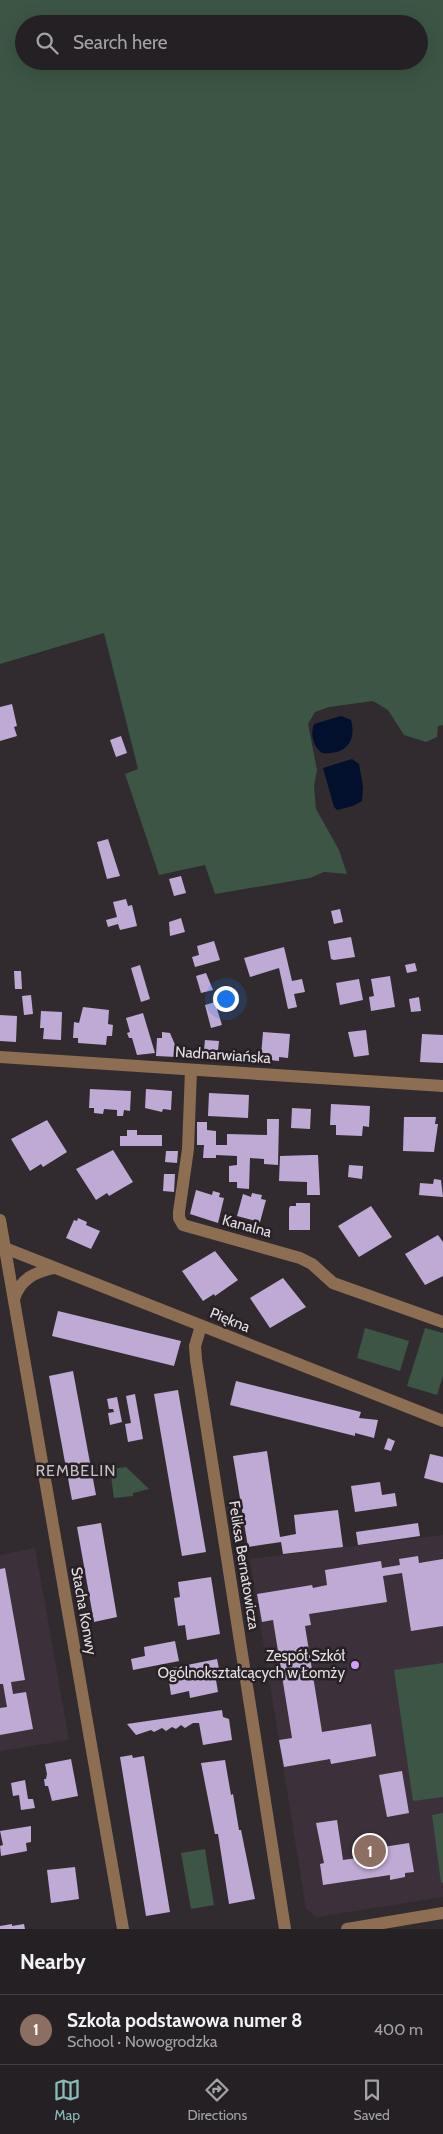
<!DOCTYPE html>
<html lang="en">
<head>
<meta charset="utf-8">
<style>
  :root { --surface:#252024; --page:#312d31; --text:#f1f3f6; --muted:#a3a3a6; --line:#423e41; --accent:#8bbbb9 }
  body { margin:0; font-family:Cabin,sans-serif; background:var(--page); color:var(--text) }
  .you { position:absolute; left:225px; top:998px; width:18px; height:18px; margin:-12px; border:4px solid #fff; border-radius:50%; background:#1a73e8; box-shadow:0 0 0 8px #1a73e833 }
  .badge { display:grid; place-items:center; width:32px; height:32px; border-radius:50%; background:var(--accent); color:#fff; font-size:16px; font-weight:700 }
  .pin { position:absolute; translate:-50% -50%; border:2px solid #fff; box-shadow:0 1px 5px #0006 }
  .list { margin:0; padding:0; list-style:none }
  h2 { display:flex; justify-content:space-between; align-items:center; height:65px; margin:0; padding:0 20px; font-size:21px }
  h2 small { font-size:16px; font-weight:400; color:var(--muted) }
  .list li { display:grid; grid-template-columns:32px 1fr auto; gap:15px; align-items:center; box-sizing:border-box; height:70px; padding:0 20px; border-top:1px solid var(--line) }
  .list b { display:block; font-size:19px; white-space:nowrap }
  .list p { margin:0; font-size:16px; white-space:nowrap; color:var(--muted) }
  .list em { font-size:16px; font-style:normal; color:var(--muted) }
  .icon { flex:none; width:28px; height:28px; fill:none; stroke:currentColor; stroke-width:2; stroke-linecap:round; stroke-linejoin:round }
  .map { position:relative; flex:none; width:443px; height:1929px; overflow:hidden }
  .search { position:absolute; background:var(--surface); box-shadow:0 5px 20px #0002; left:15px; right:15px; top:15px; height:55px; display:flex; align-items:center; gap:12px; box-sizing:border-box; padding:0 18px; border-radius:28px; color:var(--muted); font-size:19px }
  .sheet { height:135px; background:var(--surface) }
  nav { display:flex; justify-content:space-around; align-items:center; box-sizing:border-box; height:70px; border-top:1px solid var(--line); background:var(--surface); font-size:14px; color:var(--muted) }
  nav a { display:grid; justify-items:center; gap:2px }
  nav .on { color:var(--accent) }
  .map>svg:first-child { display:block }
  .built { fill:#3c313b }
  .green { fill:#3c5544; fill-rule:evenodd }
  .water { fill:#020f2d }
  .building { fill:#bfaad5 }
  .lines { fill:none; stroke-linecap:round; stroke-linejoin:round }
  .minor { stroke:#8e6e53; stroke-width:12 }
  .poi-dot { fill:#d19dfe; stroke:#272126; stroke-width:2 }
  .labels { text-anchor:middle; stroke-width:5; stroke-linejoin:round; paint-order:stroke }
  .street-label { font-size:15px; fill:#e3dfe3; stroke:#272126 }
  .poi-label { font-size:15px; fill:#e3dfe3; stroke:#272126; text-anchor:end }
  .neighbourhood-label { font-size:16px; letter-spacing:1px; fill:#c6bfc6; stroke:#272126 }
</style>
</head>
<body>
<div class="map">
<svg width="443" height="1929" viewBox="0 0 443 1929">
  <rect width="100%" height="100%" fill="#312b30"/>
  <g class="built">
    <polygon points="443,1535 443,1897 317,1917 306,1909 250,1559"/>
    <polygon points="35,1548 69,1740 0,1751 0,1555"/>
  </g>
  <g class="green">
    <path d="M 0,0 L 443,0 L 443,725 L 438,726 L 437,737 L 426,742 L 404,735 L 388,710 L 373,701 L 329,707 L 315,712 L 308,724 L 317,770 L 314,786 L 316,809 L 339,850 L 347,874 L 324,872 L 310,878 L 215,894 L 205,865 L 159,875 L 125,774 L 138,769 L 104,633 L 0,664 ZM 24,24 L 419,24 L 419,61 L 24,61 Z"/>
    <polygon points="365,1328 409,1341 400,1371 357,1358"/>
    <polygon points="425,1328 443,1333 443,1376 437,1395 407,1386"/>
    <polygon points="126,1467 149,1489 133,1493 133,1496 114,1498 110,1469"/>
    <polygon points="443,1663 443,1797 413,1801 394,1670"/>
    <polygon points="443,1813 443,1882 441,1883 432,1815"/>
    <polygon points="205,1849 214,1905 191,1909 181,1853"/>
  </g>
  <g class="water">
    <path d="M 341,716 L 351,720 C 357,742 345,755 322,753 C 313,746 310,735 314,724 Z"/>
    <polygon points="352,759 359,764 363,787 362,801 353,806 337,810 334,807 323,768"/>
  </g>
  <g class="building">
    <polygon points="12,704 17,726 14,727 17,736 0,741 0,707"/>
    <polygon points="121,736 127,753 116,757 110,740"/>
    <polygon points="108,839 120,876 107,879 97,842"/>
    <polygon points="181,876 186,893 174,896 169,879"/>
    <polygon points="126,899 128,906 132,905 137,926 120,930 118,924 108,927 106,920 117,917 113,902"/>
    <polygon points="340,909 343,922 334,924 331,911"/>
    <polygon points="181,918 185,932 170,936 169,922"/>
    <polygon points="351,937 355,957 334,960 331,959 328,941"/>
    <polygon points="214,941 220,960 195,967 192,957 199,955 197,946"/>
    <polygon points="284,947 292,981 302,979 305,992 294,994 297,1007 288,1009 279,968 250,977 244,958"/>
    <polygon points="415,963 417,971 407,973 405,965"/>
    <polygon points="140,965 150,999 141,1002 131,968"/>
    <polygon points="14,971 21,971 22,989 15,989"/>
    <polygon points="206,973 213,990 201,993 196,976"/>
    <polygon points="390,976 395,1007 371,1011 369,997 374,996 371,979"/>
    <polygon points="359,979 363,1000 340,1005 336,983"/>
    <polygon points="31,995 33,1014 24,1015 22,996"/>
    <polygon points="419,997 421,1011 411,1012 409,999"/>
    <polygon points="219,1001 222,1008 217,1009 222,1025 211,1028 205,1005"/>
    <polygon points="83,1007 109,1010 108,1024 113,1025 112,1036 107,1036 106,1045 78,1043 78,1038 73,1038 74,1022 79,1023"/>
    <polygon points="41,1011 62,1012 61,1040 43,1039 44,1028 40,1028"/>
    <polygon points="143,1013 155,1053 137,1055 132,1038 129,1038 127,1033 130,1032 126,1018"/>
    <polygon points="0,1015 17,1016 16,1042 0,1041"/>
    <polygon points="366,1030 369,1055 354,1057 348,1032"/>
    <polygon points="162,1032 170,1033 176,1047 176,1057 156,1056 157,1038 162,1038"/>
    <polygon points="263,1032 290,1034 288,1058 279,1057 279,1061 269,1060 269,1056 261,1056"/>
    <polygon points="422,1034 443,1035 443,1063 420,1062"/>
    <polygon points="205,1040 219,1041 217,1061 203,1060"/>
    <polygon points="90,1089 131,1091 130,1111 124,1110 123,1116 117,1116 117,1110 104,1109 103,1114 94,1113 94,1108 89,1108"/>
    <polygon points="146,1089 172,1091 171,1110 163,1109 162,1112 145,1108"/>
    <polygon points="209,1093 249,1095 248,1118 208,1116"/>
    <polygon points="331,1104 370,1106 369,1127 363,1126 362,1136 336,1135 336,1125 330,1125"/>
    <polygon points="292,1108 311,1109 310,1129 291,1128"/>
    <polygon points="404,1117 436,1117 435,1124 438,1124 434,1152 403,1151"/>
    <polygon points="267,1119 279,1119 278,1165 264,1164 264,1159 250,1158 249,1189 237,1188 237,1182 229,1182 229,1166 237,1165 237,1156 216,1155 216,1158 203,1158 204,1145 197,1145 197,1122 207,1122 207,1130 216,1131 216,1145 227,1145 227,1134 267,1135"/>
    <polygon points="47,1120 67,1152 43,1167 41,1164 30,1171 11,1139"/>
    <polygon points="127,1130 137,1130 137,1135 162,1135 162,1146 120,1146 120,1136 127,1136"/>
    <polygon points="113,1150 133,1182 109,1196 107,1193 96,1200 76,1169"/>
    <polygon points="166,1151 178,1151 177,1163 165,1162"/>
    <polygon points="312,1155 318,1155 320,1195 307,1195 307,1182 279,1181 280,1156"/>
    <polygon points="349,1165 363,1166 362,1179 348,1177"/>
    <polygon points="164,1174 175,1174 174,1192 163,1191"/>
    <polygon points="434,1179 441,1180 443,1197 419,1195 420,1183 433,1184"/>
    <polygon points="196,1190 212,1195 213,1191 220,1193 219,1197 224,1198 218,1223 190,1214"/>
    <polygon points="252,1193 262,1195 261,1199 266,1200 260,1222 237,1216 243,1194 251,1197"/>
    <polygon points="296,1203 310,1203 310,1230 289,1230 289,1209 290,1206 296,1206"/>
    <polygon points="371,1206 392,1237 359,1257 338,1226"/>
    <polygon points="78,1218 87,1222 86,1225 100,1231 91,1249 66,1238 74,1220 77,1221"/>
    <polygon points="438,1235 443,1242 443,1276 425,1285 405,1254"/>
    <polygon points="215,1251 238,1280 215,1296 214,1294 203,1301 182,1271"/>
    <polygon points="283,1278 306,1307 270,1328 250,1298"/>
    <polygon points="58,1311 181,1341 174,1366 52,1336"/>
    <polygon points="73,1371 96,1495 72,1500 49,1376"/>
    <polygon points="236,1381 361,1412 359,1418 378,1420 374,1438 355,1433 355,1436 230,1405"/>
    <polygon points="178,1390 206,1552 182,1556 154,1394"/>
    <polygon points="135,1394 143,1439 128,1442 125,1424 131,1423 126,1396"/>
    <polygon points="117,1397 122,1422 110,1425 108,1413 114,1412 113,1409 109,1409 107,1399"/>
    <polygon points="388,1438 395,1441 391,1451 384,1449"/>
    <polygon points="267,1451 280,1537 296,1534 294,1515 338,1510 343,1547 283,1554 281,1542 248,1547 233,1456"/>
    <polygon points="430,1454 443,1457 443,1483 424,1478"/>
    <polygon points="380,1482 382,1495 395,1493 397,1506 355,1512 351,1486"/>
    <polygon points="101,1523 117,1617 94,1622 77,1527"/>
    <polygon points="418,1523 420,1536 358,1545 356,1532"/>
    <polygon points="418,1556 419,1563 443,1559 443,1626 411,1631 402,1573 383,1576 387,1602 309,1614 311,1625 305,1626 322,1732 371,1724 376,1756 331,1764 330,1759 284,1767 279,1740 292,1738 273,1620 262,1622 257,1594 312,1585 313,1588 327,1585 325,1570 381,1561 382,1568 400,1565 399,1559"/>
    <polygon points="5,1568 25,1680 11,1682 13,1694 26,1692 33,1729 0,1735 0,1708 7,1707 3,1684 0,1684 0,1569"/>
    <polygon points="211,1577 220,1634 187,1640 185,1625 178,1626 174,1598 180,1597 178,1582"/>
    <polygon points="175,1641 179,1661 133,1670 131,1659 145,1656 144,1647"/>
    <polygon points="217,1659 220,1673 215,1674 218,1692 190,1698 189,1691 171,1695 169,1681 174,1680 172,1668"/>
    <polygon points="222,1710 223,1717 229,1719 232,1740 203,1745 199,1723 193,1723 185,1728 181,1725 176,1729 172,1727 166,1731 162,1728 154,1732 151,1730 136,1735 127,1724"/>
    <polygon points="132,1755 133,1758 144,1756 170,1912 146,1916 120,1757"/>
    <polygon points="71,1759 78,1796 52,1801 48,1786 45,1786 44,1779 46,1779 47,1774 45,1764"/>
    <polygon points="225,1760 231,1795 233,1794 239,1830 241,1830 255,1899 229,1904 218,1834 215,1834 201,1763"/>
    <polygon points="402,1771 409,1813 387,1817 379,1775"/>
    <polygon points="25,1780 28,1799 33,1799 35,1808 21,1810 19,1795 13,1796 11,1783"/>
    <polygon points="337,1820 343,1860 371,1856 370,1849 409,1843 414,1872 405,1873 405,1877 390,1880 390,1875 323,1885 320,1864 324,1863 316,1823"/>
    <polygon points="31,1826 31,1842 26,1843 27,1851 1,1856 0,1846 3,1845 0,1831"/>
    <polygon points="75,1867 79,1899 51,1903 47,1870"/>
    <polygon points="12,1924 12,1926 24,1924 25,1929 0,1929 0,1926"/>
  </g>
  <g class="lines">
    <g class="minor">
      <polyline points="0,1057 443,1086"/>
      <polyline points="191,1070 188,1149 179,1212 179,1218 183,1225 300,1258 312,1264 333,1283 443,1322"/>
      <polyline points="0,1220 123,1929"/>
      <polyline points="5,1248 443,1421"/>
      <path d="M 14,1299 C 20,1279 35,1272 54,1268"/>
      <polyline points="201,1326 195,1346 196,1360 285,1929"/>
      <polyline points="347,1929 443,1913"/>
    </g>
  </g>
  <circle class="poi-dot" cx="355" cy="1665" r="5"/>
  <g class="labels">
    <g class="street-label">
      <text transform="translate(223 1055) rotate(4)" y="5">Nadnarwiańska</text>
      <text transform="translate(247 1226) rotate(15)" y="5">Kanalna</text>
      <text transform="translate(230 1320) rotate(22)" y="5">Piękna</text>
      <text transform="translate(244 1565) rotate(81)" y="5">Feliksa Bernatowicza</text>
      <text transform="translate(84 1611) rotate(80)" y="5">Stacha Konwy</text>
    </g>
    <g class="poi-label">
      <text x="345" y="1661">Zespół Szkół<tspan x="345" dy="17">Ogólnokształcących w Łomży</tspan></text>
    </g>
    <g class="neighbourhood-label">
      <text x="76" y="1476">REMBELIN</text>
    </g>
  </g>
</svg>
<div class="you"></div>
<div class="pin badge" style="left:370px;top:1851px;background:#8d6e63">1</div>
<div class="search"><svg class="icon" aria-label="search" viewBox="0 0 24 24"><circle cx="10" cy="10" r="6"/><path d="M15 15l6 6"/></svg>Search here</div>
</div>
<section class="sheet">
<h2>Nearby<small></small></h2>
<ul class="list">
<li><span class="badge" style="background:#8d6e63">1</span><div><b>Szkoła podstawowa numer 8</b><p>School · Nowogrodzka</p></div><em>400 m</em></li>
</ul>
</section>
<nav>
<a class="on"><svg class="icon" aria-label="map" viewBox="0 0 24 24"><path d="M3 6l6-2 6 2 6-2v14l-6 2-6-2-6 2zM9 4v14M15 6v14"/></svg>Map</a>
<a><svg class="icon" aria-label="directions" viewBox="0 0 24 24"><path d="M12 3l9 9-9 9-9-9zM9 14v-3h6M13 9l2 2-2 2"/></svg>Directions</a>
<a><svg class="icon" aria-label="saved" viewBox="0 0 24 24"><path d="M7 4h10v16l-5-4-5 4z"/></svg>Saved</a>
</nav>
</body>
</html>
